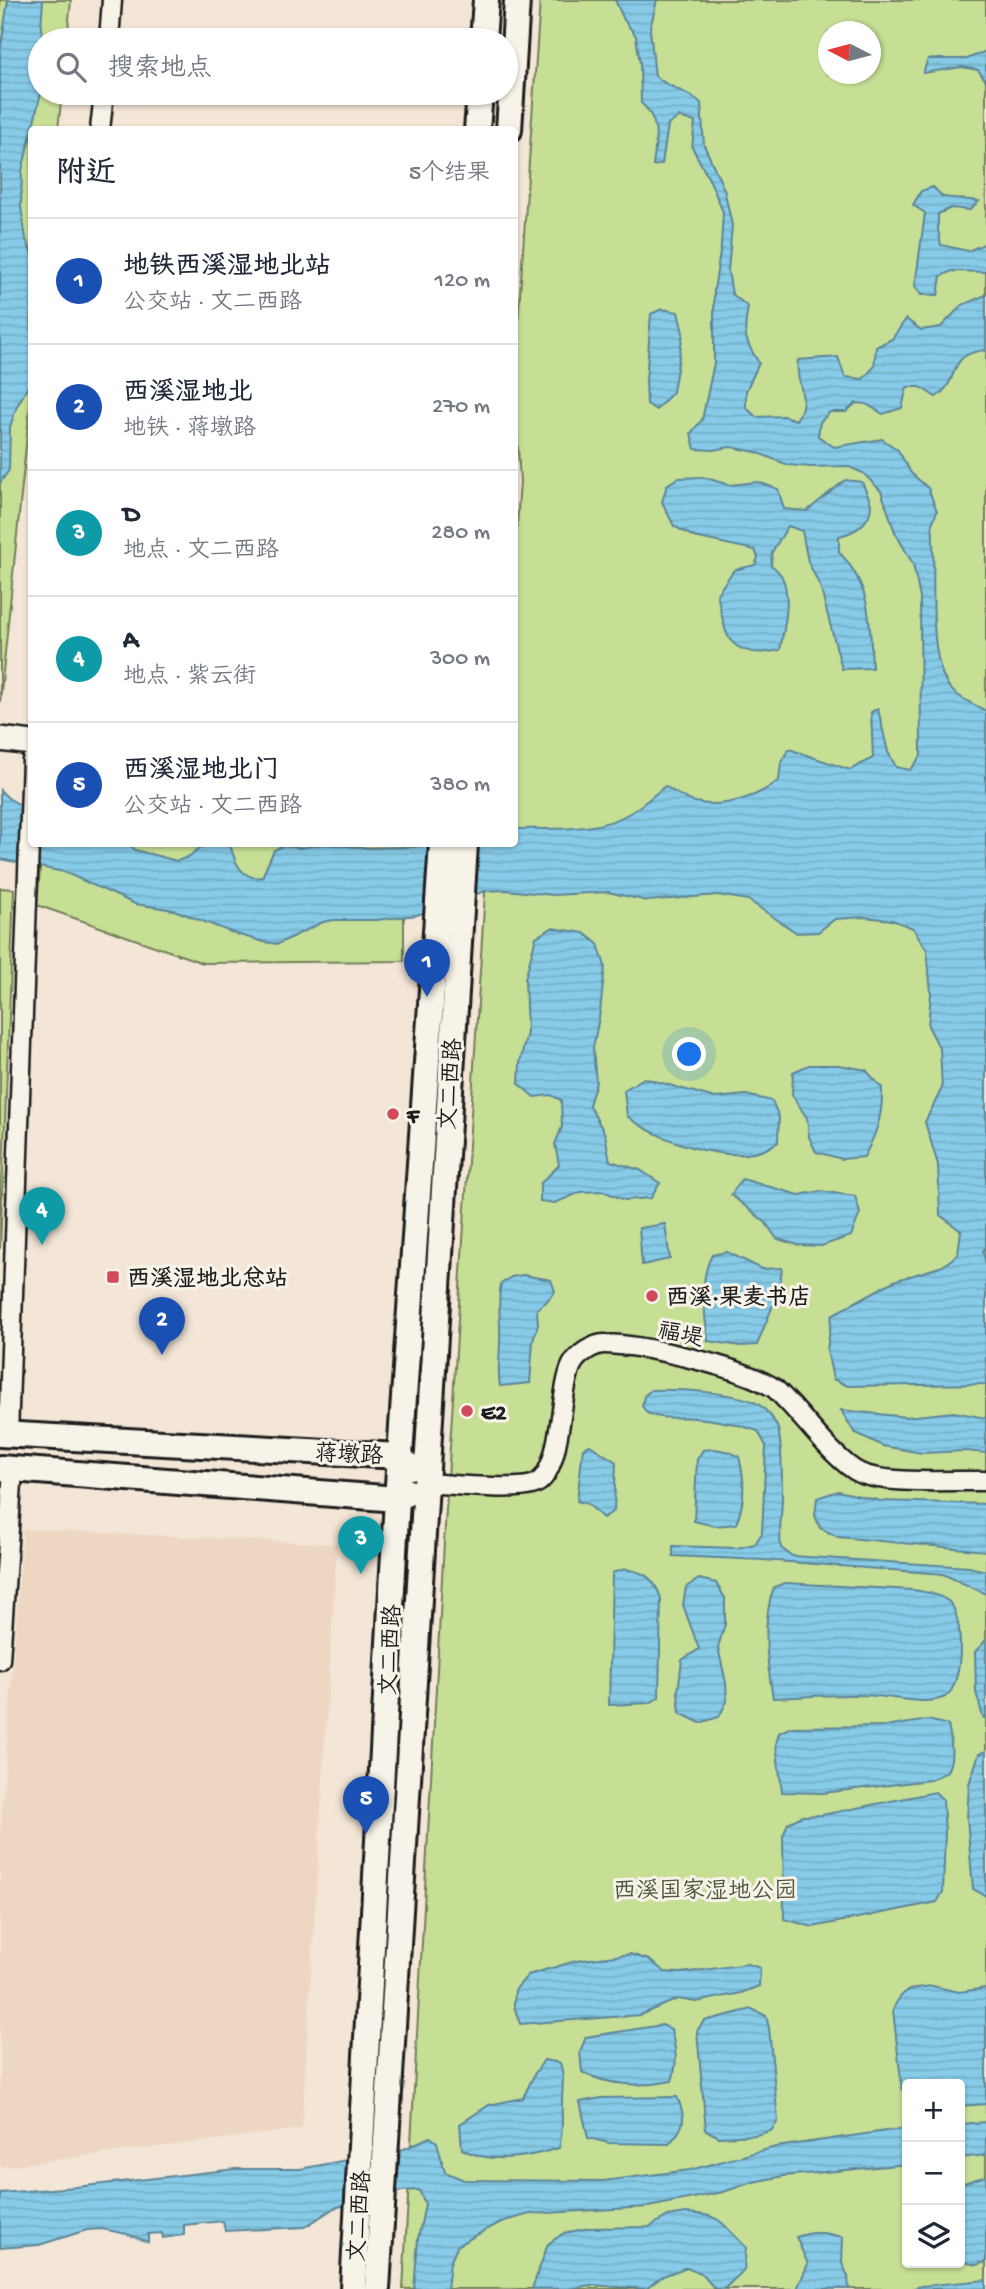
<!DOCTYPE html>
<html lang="zh">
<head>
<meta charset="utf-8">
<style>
  :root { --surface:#fff; --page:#f2f2f3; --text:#1f2937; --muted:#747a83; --line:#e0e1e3; --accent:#d1495b }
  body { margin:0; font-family:"Gochi Hand","LXGW WenKai TC",sans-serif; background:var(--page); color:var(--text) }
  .controls { position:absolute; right:21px; bottom:21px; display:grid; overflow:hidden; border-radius:7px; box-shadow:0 2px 5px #0004 }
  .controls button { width:63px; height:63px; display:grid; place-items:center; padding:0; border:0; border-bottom:2px solid var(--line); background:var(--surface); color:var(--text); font:35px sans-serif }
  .compass { position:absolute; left:818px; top:21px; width:63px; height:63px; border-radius:50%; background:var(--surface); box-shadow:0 2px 5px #0004; rotate:276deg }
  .you { position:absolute; left:690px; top:1055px; width:24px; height:24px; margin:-18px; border:5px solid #fff; border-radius:50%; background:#1a73e8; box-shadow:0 0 0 10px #1a73e833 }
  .badge { display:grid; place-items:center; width:46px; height:46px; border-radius:50%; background:var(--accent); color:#fff; font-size:23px; font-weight:700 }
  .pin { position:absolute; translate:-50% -58px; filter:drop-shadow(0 2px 4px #0008) }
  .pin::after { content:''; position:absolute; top:37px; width:24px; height:21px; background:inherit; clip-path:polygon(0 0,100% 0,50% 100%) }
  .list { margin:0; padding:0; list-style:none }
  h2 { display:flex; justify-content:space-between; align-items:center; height:91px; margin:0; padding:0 28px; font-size:30px }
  h2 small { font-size:23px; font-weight:400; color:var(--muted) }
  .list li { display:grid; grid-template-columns:46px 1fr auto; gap:21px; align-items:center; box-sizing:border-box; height:126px; padding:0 28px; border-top:2px solid var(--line) }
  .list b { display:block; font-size:26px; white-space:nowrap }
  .list p { margin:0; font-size:23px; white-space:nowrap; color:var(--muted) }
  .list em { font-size:23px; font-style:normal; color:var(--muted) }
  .icon { flex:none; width:38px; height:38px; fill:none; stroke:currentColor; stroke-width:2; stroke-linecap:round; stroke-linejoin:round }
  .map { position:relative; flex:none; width:986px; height:2289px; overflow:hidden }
  .search { position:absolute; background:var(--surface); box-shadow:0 2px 5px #0004; left:28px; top:28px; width:490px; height:77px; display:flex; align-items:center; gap:18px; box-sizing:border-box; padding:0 24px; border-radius:38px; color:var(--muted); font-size:26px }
  .panel { position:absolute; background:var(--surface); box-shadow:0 2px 5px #0004; left:28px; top:126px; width:490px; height:721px; border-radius:7px }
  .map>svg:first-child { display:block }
  .built { fill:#eed7c2 }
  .green { fill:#c7df95; stroke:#727e58; stroke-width:2; fill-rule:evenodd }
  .water { fill:url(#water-rules); stroke:#5c8596; stroke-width:2 }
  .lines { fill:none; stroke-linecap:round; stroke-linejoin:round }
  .minor-casing { stroke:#1c1c1c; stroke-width:23 }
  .tertiary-casing { stroke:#1c1c1c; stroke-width:28 }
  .secondary-casing { stroke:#1c1c1c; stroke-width:30 }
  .minor { stroke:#f7f3e8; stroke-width:18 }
  .tertiary { stroke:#f7f3e8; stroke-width:23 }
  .secondary { stroke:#f7f3e8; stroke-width:24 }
  .poi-dot { fill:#d1495b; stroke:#f7f3e8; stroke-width:2.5 }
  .labels { text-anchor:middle; stroke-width:6; stroke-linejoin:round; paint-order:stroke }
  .street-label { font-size:23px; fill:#1c1c1c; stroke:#f7f3e8 }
  .poi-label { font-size:23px; font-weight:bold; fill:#1c1c1c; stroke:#f7f3e8; text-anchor:start }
  .park-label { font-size:23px; fill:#4f5640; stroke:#f7f3e8 }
</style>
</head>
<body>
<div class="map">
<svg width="986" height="2289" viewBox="0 0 986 2289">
  <defs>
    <pattern id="water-rules" width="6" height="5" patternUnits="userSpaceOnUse" patternTransform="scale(1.75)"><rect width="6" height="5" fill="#87cbe8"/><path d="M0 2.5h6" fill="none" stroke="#74aec6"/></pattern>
  </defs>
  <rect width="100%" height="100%" fill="#f3e6d7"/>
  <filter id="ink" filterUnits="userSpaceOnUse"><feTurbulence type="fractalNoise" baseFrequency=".0143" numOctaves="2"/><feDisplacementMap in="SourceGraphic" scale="14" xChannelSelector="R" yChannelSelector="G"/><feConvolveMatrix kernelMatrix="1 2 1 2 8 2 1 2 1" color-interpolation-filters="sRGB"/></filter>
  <g filter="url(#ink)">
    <polygon class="built" points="23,1529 337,1544 302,2129 0,2167 0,1836"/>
    <g class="green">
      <polygon points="0,0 71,0 67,40 40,40 40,93 62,93 58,129 32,130 31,397 0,702"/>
      <path d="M 540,0 L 986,0 L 986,2289 L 403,2289 L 444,1542 L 488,844 L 514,844 L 514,565 L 520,482 L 514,382 ZM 828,32 L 870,32 L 870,74 L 828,74 ZM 907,2084 L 960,2084 L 960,2263 L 907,2263 Z"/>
      <polygon points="42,844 404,844 404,961 203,963 37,905"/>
      <polygon points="0,888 14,889 0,1249"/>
    </g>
    <g class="water">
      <polygon points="8,0 43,0 41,28 44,40 40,40 41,93 22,171 21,207 26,239 32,255 31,381 17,406 10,427 9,470 0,483 0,53"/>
      <path d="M 615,0 L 657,0 L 650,29 L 655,76 C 670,89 686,90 701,103 L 704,145 L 724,189 L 732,225 L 728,271 L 732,294 L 748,307 C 743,334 744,340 759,363 L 746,391 L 746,407 L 756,417 L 784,416 L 796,420 C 812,397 794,384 798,360 L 838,357 L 845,377 L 863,379 L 874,367 L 876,347 L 892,339 L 906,319 L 921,330 L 941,327 L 962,305 L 986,295 L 986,350 C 944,354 963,379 936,397 L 920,387 L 907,387 L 902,408 L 883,414 L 866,404 L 856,403 L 846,412 L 830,412 L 820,422 L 818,436 L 834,447 L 882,439 L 898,450 L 911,473 L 928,488 L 937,511 L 932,524 C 937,566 925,656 950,688 C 957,698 976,705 986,711 L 986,1247 L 983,1251 L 986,1265 L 986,1384 L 848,1386 L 833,1379 L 827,1350 L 832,1315 L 894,1281 L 943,1266 L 958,1254 L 961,1231 L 940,1215 L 938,1165 L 925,1122 L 942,1088 L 940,1049 L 928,1026 L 931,993 L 927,950 L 913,928 L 892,920 L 864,917 L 835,919 L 818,932 L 797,933 L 748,900 L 718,895 L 647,901 L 608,892 L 553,895 L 506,890 L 485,891 L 417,915 L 376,920 L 334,920 L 323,922 L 278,944 L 264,942 L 236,934 L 174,910 L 135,904 L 64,872 L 0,859 L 0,790 L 8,798 L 31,811 L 32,844 L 130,844 L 135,850 L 177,861 L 188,857 L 205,844 L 230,844 C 234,860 241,881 262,877 L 274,850 L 283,846 L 300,848 L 325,844 L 368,848 L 412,847 L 436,844 L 514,844 L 516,829 C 553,828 596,833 630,813 C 642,806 654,795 665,786 C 674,792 685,800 695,802 C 723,809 758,797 779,780 L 781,763 L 789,749 L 850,770 L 873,758 L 871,712 L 878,709 L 888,752 L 896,767 L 910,770 L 921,756 L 920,598 L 913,564 L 895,532 L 881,491 L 863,473 L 847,466 L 811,467 L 788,465 L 756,452 L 731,447 L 713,450 L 695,449 L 691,433 L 702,420 L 714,363 L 714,290 L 721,246 L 723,212 L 711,183 L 692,147 L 695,122 L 679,117 L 668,125 L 662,164 L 653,166 C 656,142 661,120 641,103 L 640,64 L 636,36 L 624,20 Z"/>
      <polygon points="986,51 986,81 978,70 962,67 923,73 928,59 967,59"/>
      <polygon points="933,187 943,197 979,201 970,210 951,208 938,214 938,229 941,245 968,251 986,243 986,272 952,271 941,276 938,295 921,295 915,286 925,213 913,205 921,191"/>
      <polygon points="662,309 678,312 683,333 673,392 656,410 647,404 646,381 651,314"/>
      <path d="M 703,477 L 729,485 L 758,482 L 778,489 L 784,509 L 807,511 L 845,480 L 862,482 C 864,488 870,498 871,505 C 871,523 854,533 839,536 L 839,552 C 872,587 870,622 872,668 L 842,669 L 820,586 L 808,562 L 802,531 L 788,526 L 772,552 L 771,565 C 775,568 780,573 782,577 C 792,598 784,628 780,650 C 763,654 740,655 729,638 C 723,629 720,605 717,594 L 734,570 L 755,565 L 758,558 L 755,550 L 694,537 L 674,526 L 662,502 L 667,485 L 678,478 Z"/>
      <polygon points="552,928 584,933 598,944 605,966 600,1012 593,1048 596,1082 589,1105 605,1134 610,1161 640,1170 660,1183 651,1198 625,1200 603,1191 581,1192 555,1203 540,1201 540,1184 559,1165 555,1144 562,1127 561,1100 551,1095 534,1097 519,1084 520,1063 527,1032 525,979 536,937"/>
      <path d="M 809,1065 L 839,1065 L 866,1070 L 882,1088 C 883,1115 877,1132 864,1157 L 842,1159 L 816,1152 L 809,1137 L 807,1118 L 792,1095 L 793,1072 Z"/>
      <path d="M 644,1078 L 715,1098 L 746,1095 L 772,1101 L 779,1117 L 778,1142 C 774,1144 769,1148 764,1150 C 727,1164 656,1140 627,1116 L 624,1090 Z"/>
      <polygon points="742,1179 799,1195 821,1191 855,1196 860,1213 851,1236 821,1246 798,1245 777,1239 765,1222 731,1195"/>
      <polygon points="665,1224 670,1259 642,1265 639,1228"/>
      <path d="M 727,1252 L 762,1269 L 782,1268 L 779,1290 L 757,1345 L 740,1346 L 708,1341 C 705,1312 698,1281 712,1255 Z"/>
      <path d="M 523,1275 L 551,1280 L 555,1291 L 547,1301 L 537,1309 L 538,1325 L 533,1341 L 530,1383 L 500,1386 C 497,1370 500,1357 500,1341 C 501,1321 497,1304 501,1284 L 511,1277 Z"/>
      <path d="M 651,1390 C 675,1389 739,1392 758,1404 C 766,1409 775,1420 778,1429 C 781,1442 782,1474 782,1489 C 783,1509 778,1529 781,1548 L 792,1556 L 969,1567 L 986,1571 L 986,1594 L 943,1574 L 763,1560 L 673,1556 L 673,1546 L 737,1548 L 755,1544 L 762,1533 L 766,1446 L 758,1431 C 738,1424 718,1420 697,1418 C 680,1416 663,1421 647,1413 L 642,1406 L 644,1396 Z"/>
      <polygon points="841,1410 906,1417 954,1412 986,1418 986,1453 965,1451 922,1453 883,1446 854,1432"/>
      <polygon points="590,1445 616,1462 614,1511 603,1518 588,1504 577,1501 583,1448"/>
      <path d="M 715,1449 L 730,1452 L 739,1457 C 745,1479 745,1503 736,1524 L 715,1526 L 694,1521 L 697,1459 L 703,1450 Z"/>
      <polygon points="838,1491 881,1501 986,1504 986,1551 838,1537 820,1528 815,1515 817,1498"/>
      <path d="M 625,1569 C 645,1572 654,1578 661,1598 L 659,1697 L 650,1703 L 609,1705 L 612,1573 Z"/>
      <polygon points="699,1579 716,1583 725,1598 725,1624 718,1647 726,1683 727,1701 719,1717 700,1723 680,1713 678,1692 682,1660 699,1649 683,1605 686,1587"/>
      <path d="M 785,1583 L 913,1590 C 925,1592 939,1594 948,1601 C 965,1614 964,1686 945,1697 C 927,1706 894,1697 876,1696 C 842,1693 807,1697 773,1698 C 767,1662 761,1622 774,1587 Z"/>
      <polygon points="986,1640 986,1719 983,1717 976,1692 975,1652"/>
      <path d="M 928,1720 L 948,1725 C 951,1737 955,1762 946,1772 C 942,1775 934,1778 930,1780 L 823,1793 L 782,1792 L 776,1744 L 779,1733 L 791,1727 L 891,1726 Z"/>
      <polygon points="986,1751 986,1896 973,1889 967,1818 969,1784 979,1754"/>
      <polygon points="935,1792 943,1800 945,1833 943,1892 937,1902 813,1927 784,1919 783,1836 788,1823 802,1816 822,1815"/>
      <polygon points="630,1954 649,1960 665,1972 681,1973 748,1964 760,1968 759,1986 741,1993 696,2002 678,1999 640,2015 520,2024 514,2006 515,1990 528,1975 576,1961"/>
      <path d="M 932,1986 L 959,1992 L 986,1988 L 986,2104 L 960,2106 L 960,2084 L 907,2084 L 907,2093 L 902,2089 L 893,2010 C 901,1989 911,1988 932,1986 Z"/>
      <polygon points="752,2009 766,2016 769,2028 778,2121 771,2131 756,2135 719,2137 706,2130 697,2031 704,2021"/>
      <path d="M 662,2025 L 671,2029 C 676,2049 678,2062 672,2081 C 644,2087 608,2086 582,2072 L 580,2052 L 586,2037 Z"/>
      <path d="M 544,2060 L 560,2063 C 565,2077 562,2088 562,2102 C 561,2120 564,2129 559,2148 C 529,2157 491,2165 462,2149 L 460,2124 L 489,2105 L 523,2098 L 535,2073 Z"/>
      <path d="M 677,2097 C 687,2119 685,2127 669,2144 L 609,2143 L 588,2138 L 580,2102 L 601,2098 Z"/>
      <polygon points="986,2122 986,2155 960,2158 960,2124"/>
      <polygon points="907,2128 907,2164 784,2176 753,2182 723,2192 648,2207 530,2214 501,2222 458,2245 450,2263 447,2289 414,2289 418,2239 425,2204 419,2190 402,2191 334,2208 305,2227 225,2231 223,2221 184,2225 184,2235 163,2238 162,2233 148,2234 148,2242 127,2234 102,2229 87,2230 39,2245 0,2248 0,2193 76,2187 236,2169 300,2169 404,2149 430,2137 437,2142 445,2172 464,2180 603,2181 690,2170 776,2147"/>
      <polygon points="986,2176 986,2262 976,2265 960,2261 960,2184"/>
      <path d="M 686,2213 C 726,2215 719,2223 746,2247 L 744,2270 L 724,2289 L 715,2289 L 701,2273 L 687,2267 L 663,2276 L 646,2289 L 591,2285 L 568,2289 L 532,2289 L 548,2244 L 564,2233 L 589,2228 L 649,2227 L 668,2216 Z"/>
      <polygon points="811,2233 824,2233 843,2237 842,2263 848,2276 849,2289 797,2289 808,2264 796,2237"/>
      <polygon points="986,2280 986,2289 911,2289 921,2286"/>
    </g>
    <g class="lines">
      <g class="minor-casing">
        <g id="minor">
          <polyline points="109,40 112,0"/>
          <polyline points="100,130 104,93"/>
          <polyline points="8,1435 32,760"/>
          <path d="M 424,1483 C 449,1484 516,1492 535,1484 C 563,1472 559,1390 572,1365 C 577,1355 594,1343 606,1344 C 644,1345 742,1367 774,1388 C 779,1392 784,1398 789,1403 C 807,1422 838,1463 860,1473 C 888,1485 953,1480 986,1481"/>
          <polyline points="0,1660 13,1469"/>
        </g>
      </g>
      <g class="tertiary-casing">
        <polyline id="tertiary" points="0,739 32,743"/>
      </g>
      <g class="secondary-casing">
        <g id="secondary">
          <polyline points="483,40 486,0"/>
          <polyline points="477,130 480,93"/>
          <polyline points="509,130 517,0"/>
          <polyline points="0,1434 399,1456 410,1467"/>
          <polyline points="0,1468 397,1499 409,1492"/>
          <polyline points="353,2289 397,1499 442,844"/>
          <polyline points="377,2289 465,844"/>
        </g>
      </g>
      <use href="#minor" class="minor"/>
      <use href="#tertiary" class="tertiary"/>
      <use href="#secondary" class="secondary"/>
    </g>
  </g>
  <g class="poi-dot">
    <circle cx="393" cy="1114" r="7"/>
    <rect x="106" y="1270" width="14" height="14" rx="3.5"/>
    <circle cx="652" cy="1296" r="7"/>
    <circle cx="467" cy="1411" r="7"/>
  </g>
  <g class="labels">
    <g class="street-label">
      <text transform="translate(449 1084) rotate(-86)" y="8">文二西路</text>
      <text transform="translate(681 1333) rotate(12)" y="8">福堤</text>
      <text transform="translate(349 1453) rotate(3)" y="8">蒋墩路</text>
      <text transform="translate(389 1650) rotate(-87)" y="8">文二西路</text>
      <text transform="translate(358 2216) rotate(-86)" y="8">文二西路</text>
    </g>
    <g class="poi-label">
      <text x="407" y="1122">F</text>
      <text x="127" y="1285">西溪湿地北总站</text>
      <text x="666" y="1304">西溪·果麦书店</text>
      <text x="481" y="1419">E2</text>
    </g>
    <g class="park-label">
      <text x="705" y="1897">西溪国家湿地公园</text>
    </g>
  </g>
</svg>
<div class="controls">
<button>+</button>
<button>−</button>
<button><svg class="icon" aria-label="layers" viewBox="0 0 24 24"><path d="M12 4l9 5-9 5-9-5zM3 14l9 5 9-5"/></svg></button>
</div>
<svg class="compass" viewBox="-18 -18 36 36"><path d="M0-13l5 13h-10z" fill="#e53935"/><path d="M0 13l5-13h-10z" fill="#747a83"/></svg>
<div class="you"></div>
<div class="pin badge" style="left:427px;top:997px;background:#1a4fb4">1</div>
<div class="pin badge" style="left:162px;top:1355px;background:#1a4fb4">2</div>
<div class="pin badge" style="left:361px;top:1574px;background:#0f9aa8">3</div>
<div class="pin badge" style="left:42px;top:1245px;background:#0f9aa8">4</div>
<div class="pin badge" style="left:366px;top:1834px;background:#1a4fb4">5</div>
<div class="search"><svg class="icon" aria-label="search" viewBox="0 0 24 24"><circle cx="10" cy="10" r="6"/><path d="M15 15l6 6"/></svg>搜索地点</div>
<section class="panel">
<h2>附近<small>5个结果</small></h2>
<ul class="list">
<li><span class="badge" style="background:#1a4fb4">1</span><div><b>地铁西溪湿地北站</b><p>公交站 · 文二西路</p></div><em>120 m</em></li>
<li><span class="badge" style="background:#1a4fb4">2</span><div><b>西溪湿地北</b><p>地铁 · 蒋墩路</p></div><em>270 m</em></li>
<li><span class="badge" style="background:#0f9aa8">3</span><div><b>D</b><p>地点 · 文二西路</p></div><em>280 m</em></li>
<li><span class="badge" style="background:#0f9aa8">4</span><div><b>A</b><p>地点 · 紫云街</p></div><em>300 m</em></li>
<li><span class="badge" style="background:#1a4fb4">5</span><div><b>西溪湿地北门</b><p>公交站 · 文二西路</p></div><em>380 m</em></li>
</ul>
</section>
</div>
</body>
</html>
